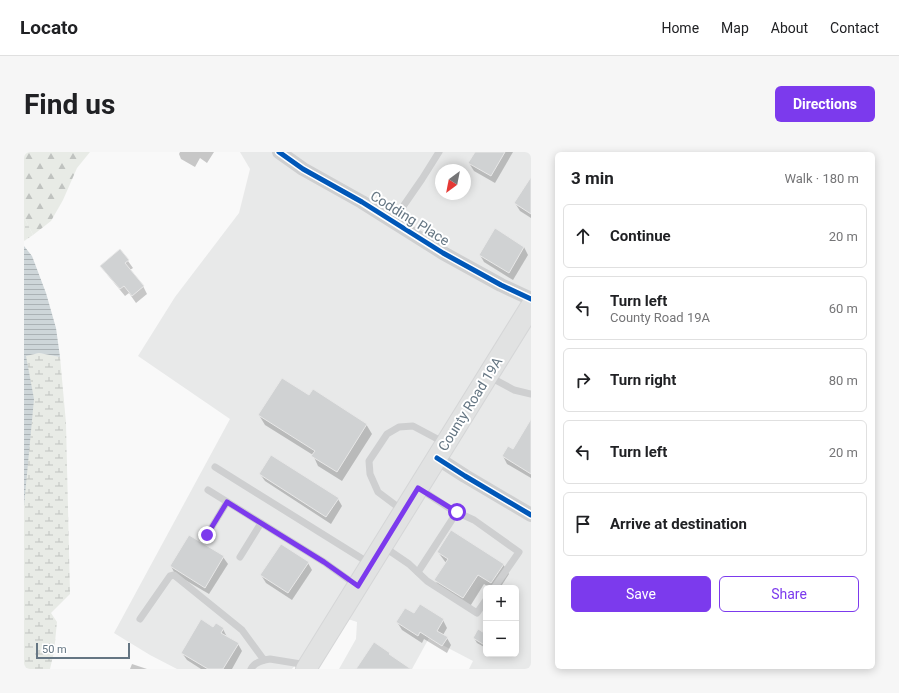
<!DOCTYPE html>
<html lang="en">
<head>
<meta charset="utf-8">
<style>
  :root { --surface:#fff; --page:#f6f6f6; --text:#202124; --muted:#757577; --line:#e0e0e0; --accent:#7c3aed }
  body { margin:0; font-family:Roboto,sans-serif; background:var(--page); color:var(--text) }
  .controls { position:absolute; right:12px; bottom:12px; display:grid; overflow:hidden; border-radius:6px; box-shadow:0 2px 10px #0003 }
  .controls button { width:36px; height:36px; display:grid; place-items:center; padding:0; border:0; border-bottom:1px solid var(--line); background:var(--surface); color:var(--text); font:20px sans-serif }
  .compass { position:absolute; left:411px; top:12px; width:36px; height:36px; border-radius:50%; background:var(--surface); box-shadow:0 2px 10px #0003; rotate:212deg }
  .scale { position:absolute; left:12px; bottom:10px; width:94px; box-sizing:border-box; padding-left:4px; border:2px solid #657683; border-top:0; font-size:11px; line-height:14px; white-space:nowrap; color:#657683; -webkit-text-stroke:3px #fff; paint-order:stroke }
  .stop { position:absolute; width:12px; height:12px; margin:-9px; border:3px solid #7c3aed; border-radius:50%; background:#fff }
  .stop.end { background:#7c3aed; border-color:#fff; box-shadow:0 1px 4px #0008 }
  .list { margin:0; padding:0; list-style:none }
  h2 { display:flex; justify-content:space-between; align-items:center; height:52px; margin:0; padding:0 16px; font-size:17px }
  h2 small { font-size:13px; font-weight:400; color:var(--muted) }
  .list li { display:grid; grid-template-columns:26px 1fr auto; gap:12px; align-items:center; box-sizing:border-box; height:64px; margin:0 8px 8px; padding:0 8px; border:1px solid var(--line); border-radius:6px }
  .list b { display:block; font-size:15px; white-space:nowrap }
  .list p { margin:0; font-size:13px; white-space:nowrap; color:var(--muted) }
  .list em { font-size:13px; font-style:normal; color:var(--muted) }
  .actions { display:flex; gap:8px; padding:12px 16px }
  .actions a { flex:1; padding:9px 0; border:1px solid var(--accent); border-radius:6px; text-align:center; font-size:14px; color:var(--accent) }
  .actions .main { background:var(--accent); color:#fff }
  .icon { flex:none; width:22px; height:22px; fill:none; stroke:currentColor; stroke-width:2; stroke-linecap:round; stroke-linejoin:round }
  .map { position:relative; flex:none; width:507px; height:517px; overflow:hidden; border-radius:6px }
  header { display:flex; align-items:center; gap:24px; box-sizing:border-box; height:56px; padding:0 20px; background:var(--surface); border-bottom:1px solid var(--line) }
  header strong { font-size:19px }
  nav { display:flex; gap:22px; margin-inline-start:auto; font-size:14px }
  .intro { display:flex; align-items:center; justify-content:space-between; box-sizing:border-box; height:96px; padding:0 24px }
  h1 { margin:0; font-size:28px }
  .button { padding:10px 18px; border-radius:6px; background:var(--accent); color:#fff; font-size:14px; font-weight:700 }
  main { display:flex; gap:24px; padding:0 24px }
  aside { flex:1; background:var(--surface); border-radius:6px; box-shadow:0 2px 10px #0003 }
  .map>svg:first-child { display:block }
  .built { fill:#e8e9e9; fill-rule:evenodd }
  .forest { fill:url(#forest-firs) }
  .wetland { fill:url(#wetland-marsh) }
  .water { fill:url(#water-rules) }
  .shadow { fill:#0003 }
  .building { fill:#d0d2d3; stroke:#e8e8e8 }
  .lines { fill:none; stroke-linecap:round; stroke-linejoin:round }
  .secondary-casing { stroke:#d5d6d7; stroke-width:22 }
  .lane { stroke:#cecfd0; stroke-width:7 }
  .street { stroke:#cecfd0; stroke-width:14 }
  .secondary { stroke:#e1e2e2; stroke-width:20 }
  .cycleway-casing { stroke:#fff; stroke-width:8 }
  .cycleway { stroke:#0057b8; stroke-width:5 }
  .route { stroke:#7c3aed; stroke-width:5 }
  .labels { text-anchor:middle; stroke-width:4; stroke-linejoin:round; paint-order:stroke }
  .street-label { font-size:14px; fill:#657683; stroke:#fff }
</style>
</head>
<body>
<header>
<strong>Locato</strong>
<nav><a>Home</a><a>Map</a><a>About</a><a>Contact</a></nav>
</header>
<div class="intro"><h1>Find us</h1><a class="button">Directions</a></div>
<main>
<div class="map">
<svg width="507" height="517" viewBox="0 0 507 517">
  <defs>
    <pattern id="forest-firs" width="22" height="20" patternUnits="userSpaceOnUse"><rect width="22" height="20" fill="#e8ebe6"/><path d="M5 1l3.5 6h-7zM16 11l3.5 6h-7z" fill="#c0c3c0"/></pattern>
    <pattern id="wetland-marsh" width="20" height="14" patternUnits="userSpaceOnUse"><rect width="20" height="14" fill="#e8ebe6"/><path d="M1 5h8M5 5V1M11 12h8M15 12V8" fill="none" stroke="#c0c3c0"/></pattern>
    <pattern id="water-rules" width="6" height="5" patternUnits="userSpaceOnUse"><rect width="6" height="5" fill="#ced6d9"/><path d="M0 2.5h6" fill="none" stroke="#abb2b5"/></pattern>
  </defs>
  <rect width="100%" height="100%" fill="#f9f9f9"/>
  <g class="built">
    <path d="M 216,0 L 507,0 L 507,142 L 293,488 L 268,517 L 153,517 L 126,503 L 90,481 L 206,267 L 114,204 L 151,145 L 215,61 L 226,17 ZM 417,18 L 441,18 L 441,42 L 417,42 Z"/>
    <path d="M 507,166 L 507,517 L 445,517 L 449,509 L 405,486 L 388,517 L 315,517 L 332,487 L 333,470 L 321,466 ZM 462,436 L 492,436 L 492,502 L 462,502 Z"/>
  </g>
  <polygon class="forest" points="0,0 66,0 53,16 39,48 27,69 9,83 0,65"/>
  <g class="wetland">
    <polygon points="0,65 9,83 0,89"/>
    <polygon points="15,201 36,205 42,271 46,442 27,461 33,470 30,500 26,517 0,517 0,207 1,204"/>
  </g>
  <polygon class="water" points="0,94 8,104 22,141 32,176 36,205 15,201 2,204 10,247 0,354"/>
  <g class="shadow">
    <polygon points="156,0 190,0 183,11 176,6 171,15 157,7 155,2"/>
    <polygon points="452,0 489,0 471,31 450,19 445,11"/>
    <polygon points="507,27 507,66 496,59 491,51"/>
    <polygon points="500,95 504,103 489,128 460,110 456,103"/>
    <polygon points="104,109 109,116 106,118 119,134 123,142 112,151 105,141 101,144 82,121 78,114"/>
    <polygon points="235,263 342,272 348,282 318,329 294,314 289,303 241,273"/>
    <polygon points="507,269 507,326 483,312 479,304 489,299"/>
    <polygon points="236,322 314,347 318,354 307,372 241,329"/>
    <polygon points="414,400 479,412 485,422 476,436 466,436 460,432 445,456 417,438 411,428 422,411"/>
    <polygon points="199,405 204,412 185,442 151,422 147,414"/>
    <polygon points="284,411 288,418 268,448 242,431 237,423"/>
    <polygon points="419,468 423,476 419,483 423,486 427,493 423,501 400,487 398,491 378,478 373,470"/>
    <polygon points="199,477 203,485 214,492 218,499 208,517 177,517 163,508 158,501"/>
    <polygon points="462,483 462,496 453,491 450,486"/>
    <polygon points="108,512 123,517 106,517"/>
  </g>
  <g class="building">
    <polygon points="451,0 481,0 467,24 444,11"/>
    <polygon points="507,25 507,62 490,51"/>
    <polygon points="471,76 500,95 485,121 455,103"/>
    <polygon points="96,97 105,108 101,111 120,134 108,144 100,134 96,137 76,114"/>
    <polygon points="258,226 285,243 289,237 343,272 313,320 287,304 291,299 234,263"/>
    <polygon points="507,267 507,322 478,304 484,294 489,297"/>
    <polygon points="247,303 315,346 302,365 235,322"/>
    <polygon points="427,378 480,412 467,431 454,423 439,446 410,428 424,407 413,400"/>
    <polygon points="165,383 200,404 181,436 146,414"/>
    <polygon points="257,392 285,410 264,441 236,423"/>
    <polygon points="396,452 420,467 413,479 424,485 418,494 396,480 394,484 372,470 381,456 390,461"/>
    <polygon points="177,467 189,475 192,471 200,476 197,481 215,491 199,517 184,517 157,501"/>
    <polygon points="454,477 462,482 462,494 449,486"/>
    <polygon points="350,490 366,501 365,502 387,517 332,517"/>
  </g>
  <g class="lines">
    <g class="secondary-casing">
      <polyline id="secondary" points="282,517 507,154"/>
    </g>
    <g class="lane">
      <polyline points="369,69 398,27 415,0"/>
      <polyline points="464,224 490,238 507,242"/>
      <polyline points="191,315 345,411"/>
      <polyline points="396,337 428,358 450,368 495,400 470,436"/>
      <polyline points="184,338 300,410 332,433"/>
      <polyline points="378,358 354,340 346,322 345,309 363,282 375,275 389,274 421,291"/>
      <polyline points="183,383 203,350"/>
      <polyline points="360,395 385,412 403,429 453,461 462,448"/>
      <polyline points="216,405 237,371"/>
      <polyline points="394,420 433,360"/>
      <polyline points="116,467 146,424 150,423 218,478 240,508"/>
      <path d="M 227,517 C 230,511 239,508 246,507 L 283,513"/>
    </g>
    <g class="street">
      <polyline points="255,0 279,17 338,50 419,101 477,133 507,147"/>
      <polyline points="413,306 441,324 507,363"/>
    </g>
    <use href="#secondary" class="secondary"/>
    <g class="cycleway-casing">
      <g id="cycleway">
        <polyline points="255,0 279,17 338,50 419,101 477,133 507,147"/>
        <polyline points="413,306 441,324 507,363"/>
      </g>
    </g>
    <use href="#cycleway" class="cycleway"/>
  </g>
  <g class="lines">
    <polyline class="route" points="183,383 203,350 300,410 334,434 394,336 433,360"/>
  </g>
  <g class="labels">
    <g class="street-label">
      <text transform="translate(386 66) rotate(32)" y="5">Codding Place</text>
      <text transform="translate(446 252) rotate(-58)" y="5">County Road 19A</text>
    </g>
  </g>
</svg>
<div class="controls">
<button>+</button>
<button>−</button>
</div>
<svg class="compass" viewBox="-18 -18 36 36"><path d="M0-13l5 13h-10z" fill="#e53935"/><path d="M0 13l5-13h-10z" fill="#757577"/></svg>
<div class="scale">50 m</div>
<div class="stop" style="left:433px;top:360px"></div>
<div class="stop end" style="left:183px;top:383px"></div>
</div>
<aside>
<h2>3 min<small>Walk · 180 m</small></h2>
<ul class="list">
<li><svg class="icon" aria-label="ahead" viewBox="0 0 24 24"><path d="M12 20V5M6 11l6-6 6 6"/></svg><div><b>Continue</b></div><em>20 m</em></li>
<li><svg class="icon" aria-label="left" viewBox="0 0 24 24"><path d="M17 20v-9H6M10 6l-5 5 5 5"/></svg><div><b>Turn left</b><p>County Road 19A</p></div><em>60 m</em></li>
<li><svg class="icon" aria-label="right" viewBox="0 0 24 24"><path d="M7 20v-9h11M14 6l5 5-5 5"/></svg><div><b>Turn right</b></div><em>80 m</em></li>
<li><svg class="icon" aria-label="left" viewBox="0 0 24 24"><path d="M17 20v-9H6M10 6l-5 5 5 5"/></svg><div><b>Turn left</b></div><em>20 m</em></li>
<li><svg class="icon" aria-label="arrive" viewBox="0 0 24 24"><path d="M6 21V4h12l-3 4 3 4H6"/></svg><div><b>Arrive at destination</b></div></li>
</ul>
<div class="actions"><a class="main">Save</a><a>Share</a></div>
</aside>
</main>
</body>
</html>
